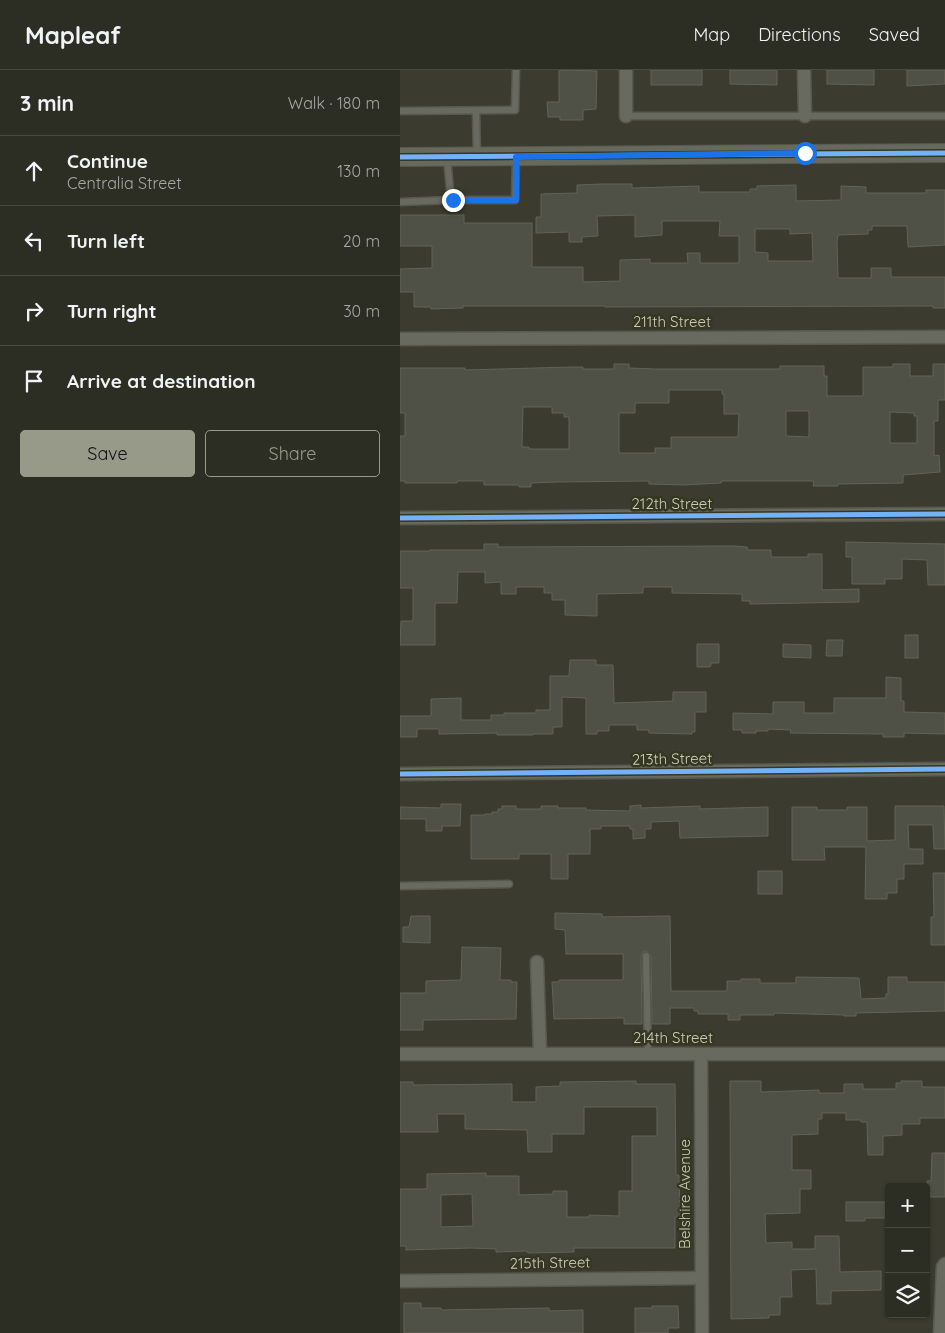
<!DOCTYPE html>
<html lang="en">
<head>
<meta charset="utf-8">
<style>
  :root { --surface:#2c2d23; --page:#34352b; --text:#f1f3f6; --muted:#a6a8a6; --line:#484941; --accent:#989a89 }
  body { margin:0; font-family:Quicksand,sans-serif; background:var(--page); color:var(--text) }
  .controls { position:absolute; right:15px; bottom:15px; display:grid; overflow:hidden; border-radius:5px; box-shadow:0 1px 4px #0004 }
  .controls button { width:45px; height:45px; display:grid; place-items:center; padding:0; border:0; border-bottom:1px solid var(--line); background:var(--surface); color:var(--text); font:25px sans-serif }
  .stop { position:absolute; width:15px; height:15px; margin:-11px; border:4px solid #1a73e8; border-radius:50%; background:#fff }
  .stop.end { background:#1a73e8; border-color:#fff; box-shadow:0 1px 5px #0008 }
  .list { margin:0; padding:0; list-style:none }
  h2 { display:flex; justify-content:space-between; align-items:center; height:65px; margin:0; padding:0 20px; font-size:21px }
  h2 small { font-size:16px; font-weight:400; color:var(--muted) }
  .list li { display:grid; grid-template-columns:32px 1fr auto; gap:15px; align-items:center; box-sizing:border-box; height:70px; padding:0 20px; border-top:1px solid var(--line) }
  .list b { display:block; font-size:19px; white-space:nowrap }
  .list p { margin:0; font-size:16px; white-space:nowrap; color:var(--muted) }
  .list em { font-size:16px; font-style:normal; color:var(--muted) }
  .actions { display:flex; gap:10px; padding:15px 20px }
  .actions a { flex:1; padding:11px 0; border:1px solid var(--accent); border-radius:5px; text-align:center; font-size:18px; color:var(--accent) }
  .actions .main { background:var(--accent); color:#111 }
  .icon { flex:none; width:28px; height:28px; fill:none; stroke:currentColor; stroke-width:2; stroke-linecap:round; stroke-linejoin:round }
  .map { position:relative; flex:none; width:545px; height:1263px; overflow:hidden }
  header { display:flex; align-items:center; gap:30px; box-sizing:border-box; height:70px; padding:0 25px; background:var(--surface); border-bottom:1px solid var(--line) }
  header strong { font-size:24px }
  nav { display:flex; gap:28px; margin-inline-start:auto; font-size:18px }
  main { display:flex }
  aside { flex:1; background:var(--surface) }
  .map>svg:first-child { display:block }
  .building { fill:#505146; stroke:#626357; fill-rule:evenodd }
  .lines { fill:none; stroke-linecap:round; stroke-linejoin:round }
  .lane-casing { stroke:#57584e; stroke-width:9 }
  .street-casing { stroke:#57584e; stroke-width:15 }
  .secondary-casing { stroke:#57584e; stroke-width:20 }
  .lane { stroke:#686a5f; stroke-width:6 }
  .street { stroke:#686a5f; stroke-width:12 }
  .secondary { stroke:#67695d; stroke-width:18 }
  .cycleway-casing { stroke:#363722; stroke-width:8 }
  .cycleway { stroke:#73b2f8; stroke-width:5 }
  .route { stroke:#1a73e8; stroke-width:6 }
  .labels { text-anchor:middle; stroke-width:5; stroke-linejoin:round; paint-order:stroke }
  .street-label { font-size:15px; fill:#caccba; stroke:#363722 }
</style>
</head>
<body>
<header>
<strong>Mapleaf</strong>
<nav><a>Map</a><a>Directions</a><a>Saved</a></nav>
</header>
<main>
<aside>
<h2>3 min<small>Walk · 180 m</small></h2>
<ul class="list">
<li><svg class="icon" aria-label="ahead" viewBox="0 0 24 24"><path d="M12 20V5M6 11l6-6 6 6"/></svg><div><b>Continue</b><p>Centralia Street</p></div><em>130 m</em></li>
<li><svg class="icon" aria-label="left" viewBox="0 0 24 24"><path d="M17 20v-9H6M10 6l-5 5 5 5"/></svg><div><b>Turn left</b></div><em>20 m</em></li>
<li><svg class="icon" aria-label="right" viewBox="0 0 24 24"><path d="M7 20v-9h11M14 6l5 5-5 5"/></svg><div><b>Turn right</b></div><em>30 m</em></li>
<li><svg class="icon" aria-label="arrive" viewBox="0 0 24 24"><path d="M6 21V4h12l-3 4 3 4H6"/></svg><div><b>Arrive at destination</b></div></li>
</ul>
<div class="actions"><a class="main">Save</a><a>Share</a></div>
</aside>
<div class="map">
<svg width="545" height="1263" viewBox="0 0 545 1263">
  <rect width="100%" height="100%" fill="#3b3c2f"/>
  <g class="building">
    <polygon points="159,0 197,1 196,39 183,40 183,50 160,50 160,47 148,47 147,32 159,32"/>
    <rect x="251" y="0" width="51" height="15"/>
    <polygon points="330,0 377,0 377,15 330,14"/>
    <polygon points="427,0 474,0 474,15 427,14"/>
    <polygon points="507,0 545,0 545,14 507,16"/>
    <path d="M 202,114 L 232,114 L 232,118 L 299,116 L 299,122 L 350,122 L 350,119 L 357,119 L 357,116 L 396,115 L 396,131 L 441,130 L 441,116 L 466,117 L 466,123 L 526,123 L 526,120 L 545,120 L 545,175 L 508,177 L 507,156 L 472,156 L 472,160 L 468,160 L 468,164 L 438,165 L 437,171 L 438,208 L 471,208 L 471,198 L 491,198 L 491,207 L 545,207 L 545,238 L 533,238 L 533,236 L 205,237 L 205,236 L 63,236 L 63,238 L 31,239 L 31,237 L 14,237 L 14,222 L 0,222 L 0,199 L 32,198 L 32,176 L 0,176 L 0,145 L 64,145 L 64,153 L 132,153 L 132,197 L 183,197 L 183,212 L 220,211 L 220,190 L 250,189 L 250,193 L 288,193 L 287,183 L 300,183 L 300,193 L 339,193 L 339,166 L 319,166 L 320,151 L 262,151 L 262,165 L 235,167 L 235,145 L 197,146 L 198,166 L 182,167 L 182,172 L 169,172 L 169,162 L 136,163 L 136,147 L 141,147 L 141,124 L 177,123 L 177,115 ZM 355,159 L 390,159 L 390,164 L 412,163 L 413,191 L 368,191 L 368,183 L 355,182 Z"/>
    <path d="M 214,294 L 229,294 L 229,298 L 255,299 L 380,299 L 380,296 L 424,296 L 424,306 L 427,306 L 427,326 L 463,326 L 463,297 L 493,297 L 493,294 L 510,294 L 510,306 L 533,306 L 533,294 L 545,294 L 545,330 L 538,330 L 538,351 L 534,351 L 534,386 L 539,385 L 540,402 L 503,405 L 503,413 L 438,414 L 438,416 L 413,416 L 414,411 L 321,411 L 321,413 L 283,415 L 249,414 L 249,411 L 158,412 L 131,413 L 131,417 L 119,417 L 119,415 L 84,415 L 84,411 L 57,411 L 57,413 L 5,413 L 5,411 L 0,411 L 0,366 L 5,366 L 5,343 L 0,343 L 0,298 L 65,298 L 65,300 L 171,297 L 183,297 L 183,299 L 214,299 ZM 269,320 L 322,320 L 322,324 L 324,324 L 324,344 L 339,344 L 338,367 L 271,367 L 271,378 L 255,378 L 255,383 L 219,383 L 219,343 L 235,343 L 235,333 L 269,333 ZM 123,337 L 152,337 L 152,343 L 164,343 L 164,347 L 169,347 L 169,379 L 129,379 L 129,377 L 122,377 ZM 386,341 L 409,341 L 409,367 L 386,366 ZM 490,342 L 514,343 L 514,346 L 517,346 L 517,373 L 490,373 Z"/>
    <polygon points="446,472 545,474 545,515 528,515 527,490 502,489 502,509 485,509 485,514 452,514 452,487 446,487"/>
    <polygon points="84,474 98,474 98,477 334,476 347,477 348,480 371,480 371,487 408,487 408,484 422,484 422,520 459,519 459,532 350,534 350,531 342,531 342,524 272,523 272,517 243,517 243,523 197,524 197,546 165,545 165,530 152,530 152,523 144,523 144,517 116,517 116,524 101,524 101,512 85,513 85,502 58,502 57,533 35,533 35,575 0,575 1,551 13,551 13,518 0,518 0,481 30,481 30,480 84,480"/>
    <rect x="505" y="565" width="13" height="23"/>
    <polygon points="427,570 443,570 442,586 426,586"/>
    <polygon points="297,574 319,574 319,593 311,593 311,596 309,597 297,597"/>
    <polygon points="383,574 411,575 411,588 383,587"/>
    <polygon points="170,590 196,590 196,595 213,595 214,633 273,631 273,622 306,622 306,642 295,642 295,662 292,662 292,664 249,663 249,660 237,660 237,655 209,655 209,661 197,661 197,664 186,664 186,628 162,627 162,657 153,657 153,664 133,664 133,665 97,665 97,663 39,664 39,659 17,659 17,667 0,667 0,646 31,646 31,629 61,628 61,650 91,650 91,645 104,645 104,643 136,643 136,640 150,640 150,606 169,606"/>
    <polygon points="486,607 501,608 501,631 504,631 504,642 545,643 545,664 504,663 504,667 483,667 483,664 390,663 391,660 368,659 368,661 356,661 356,663 342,663 342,660 333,660 333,643 373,644 373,632 404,632 404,643 434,643 434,628 486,628"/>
    <polygon points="41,734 61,734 60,756 42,756 42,761 26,761 26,749 0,749 0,737 41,738"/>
    <polygon points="241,735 241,738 300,736 300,739 368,737 368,766 280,768 279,751 251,752 251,759 245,759 245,768 233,769 233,759 230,759 230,756 201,756 201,759 190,759 190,784 168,784 168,809 151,809 151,784 119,784 119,789 71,789 71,745 85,745 85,744 92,744 92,742 98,742 98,739 102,739 102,736 116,736 116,739 141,739 141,736 158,736 158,738 186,738 186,740 230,741 230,736"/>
    <polygon points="495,736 544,736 545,779 534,779 533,755 508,755 509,779 523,779 523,794 504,794 504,809 497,809 497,823 487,823 487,829 465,829 466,777 424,777 425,790 392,790 392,737 417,737 417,740 447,740 447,737 467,737 467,771 495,770"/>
    <rect x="358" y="801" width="24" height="23"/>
    <polygon points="533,803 545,803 545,875 531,875 531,847 534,847"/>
    <polygon points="155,843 202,844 202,847 270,846 271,921 327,921 327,911 341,911 341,909 360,909 360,913 396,913 396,907 459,908 461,929 486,928 486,924 488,924 488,907 507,907 507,912 545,912 545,941 456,943 456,946 444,946 444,945 374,943 374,945 340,945 340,950 328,950 328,944 298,944 298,941 294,941 294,938 270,938 270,954 252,954 251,886 246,881 243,882 241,886 242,954 224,954 224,948 154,949 152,912 159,912 159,910 223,910 223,884 166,884 165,860 155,859"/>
    <polygon points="11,846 30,846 30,873 3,872 3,857 9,857"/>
    <polygon points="62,877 101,878 100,910 111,910 111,912 117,912 116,949 23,950 23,960 0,960 0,923 26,923 26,911 61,910"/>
    <path d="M 236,1011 L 236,1014 L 275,1014 L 276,1105 L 279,1105 L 280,1147 L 275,1147 L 275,1178 L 174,1178 L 174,1182 L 128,1183 L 127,1181 L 96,1182 L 96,1179 L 71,1178 L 6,1180 L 6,1176 L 0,1176 L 0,1119 L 27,1119 L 27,1104 L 86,1103 L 86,1106 L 119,1106 L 119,1125 L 153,1124 L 153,1121 L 167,1121 L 167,1147 L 189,1147 L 189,1145 L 219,1146 L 219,1121 L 232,1121 L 232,1066 L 257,1066 L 257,1037 L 184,1037 L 184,1064 L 152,1064 L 152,1082 L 128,1082 L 127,1060 L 65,1059 L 65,1044 L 37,1044 L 38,1062 L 0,1062 L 0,1012 L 13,1012 L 13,1015 L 112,1014 L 112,1032 L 136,1032 L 136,1017 L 160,1016 L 160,1012 ZM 72,1124 L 73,1156 L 41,1157 L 41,1125 Z"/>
    <polygon points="330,1011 361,1011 361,1022 419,1020 419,1023 444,1023 444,1014 463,1014 463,1019 496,1019 496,1013 501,1013 501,1011 522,1011 522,1017 545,1017 545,1048 520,1048 520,1054 502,1054 502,1065 483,1066 483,1085 468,1085 467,1052 461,1052 461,1050 446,1050 446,1043 422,1043 422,1049 418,1049 418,1064 392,1065 392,1100 411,1100 411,1119 400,1119 400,1143 365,1144 366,1173 392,1172 392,1179 415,1179 415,1166 439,1166 440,1202 481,1201 481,1220 431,1221 431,1234 417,1234 416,1199 391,1200 392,1227 380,1227 380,1245 369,1245 369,1248 331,1249"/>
    <polygon points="532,1083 545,1083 545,1127 527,1127 527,1111 531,1111"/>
    <polygon points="446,1132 489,1132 489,1148 465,1148 465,1151 446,1151"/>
    <polygon points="4,1233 21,1233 21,1238 41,1238 41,1240 149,1238 149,1241 183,1240 183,1263 4,1263"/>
    <polygon points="252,1236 278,1236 279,1258 268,1258 268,1263 235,1263 235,1238 252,1238"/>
  </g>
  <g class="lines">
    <g class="lane-casing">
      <g id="lane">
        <polyline points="0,41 115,40 116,0"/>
        <polyline points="76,41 77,86"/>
        <polyline points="226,46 545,46"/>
        <polyline points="47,88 51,130"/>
        <polyline points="0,132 51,130 115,130 116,87"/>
        <polyline points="0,816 109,814"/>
        <polyline points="246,886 248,984"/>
      </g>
    </g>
    <g class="street-casing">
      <g id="street">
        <polyline points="404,0 405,46"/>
        <polyline points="226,46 226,0"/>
        <polyline points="0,269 545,267"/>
        <polyline points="0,448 545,444"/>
        <polyline points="0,704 545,699"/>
        <polyline points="137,892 140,983"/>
        <polyline points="0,984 545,984"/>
        <polyline points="301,985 302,1263"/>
        <polyline points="0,1211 301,1208"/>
        <polyline points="540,1263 543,1197 545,1194"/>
      </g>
    </g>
    <g class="secondary-casing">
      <path id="secondary" d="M 0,87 C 182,87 363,83 545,83"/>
    </g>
    <use href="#lane" class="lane"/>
    <use href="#street" class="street"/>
    <use href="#secondary" class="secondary"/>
    <g class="cycleway-casing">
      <g id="cycleway">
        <path d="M 0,87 C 182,87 363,83 545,83"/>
        <polyline points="0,448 545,444"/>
        <polyline points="0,704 545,699"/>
      </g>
    </g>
    <use href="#cycleway" class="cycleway"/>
  </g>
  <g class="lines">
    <polyline class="route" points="53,130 116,130 116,87 405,83"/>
  </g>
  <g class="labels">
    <g class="street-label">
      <text x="272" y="257">211th Street</text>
      <text x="272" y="439">212th Street</text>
      <text transform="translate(272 689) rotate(-1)" y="5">213th Street</text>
      <text x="273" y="973">214th Street</text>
      <text transform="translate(285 1124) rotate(-90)" y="5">Belshire Avenue</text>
      <text transform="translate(150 1193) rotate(-1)" y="5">215th Street</text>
    </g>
  </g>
</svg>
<div class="controls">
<button>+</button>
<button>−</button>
<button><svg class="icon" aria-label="layers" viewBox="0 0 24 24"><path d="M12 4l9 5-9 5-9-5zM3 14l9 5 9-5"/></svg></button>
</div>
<div class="stop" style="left:405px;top:83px"></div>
<div class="stop end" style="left:53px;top:130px"></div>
</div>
</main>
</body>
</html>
